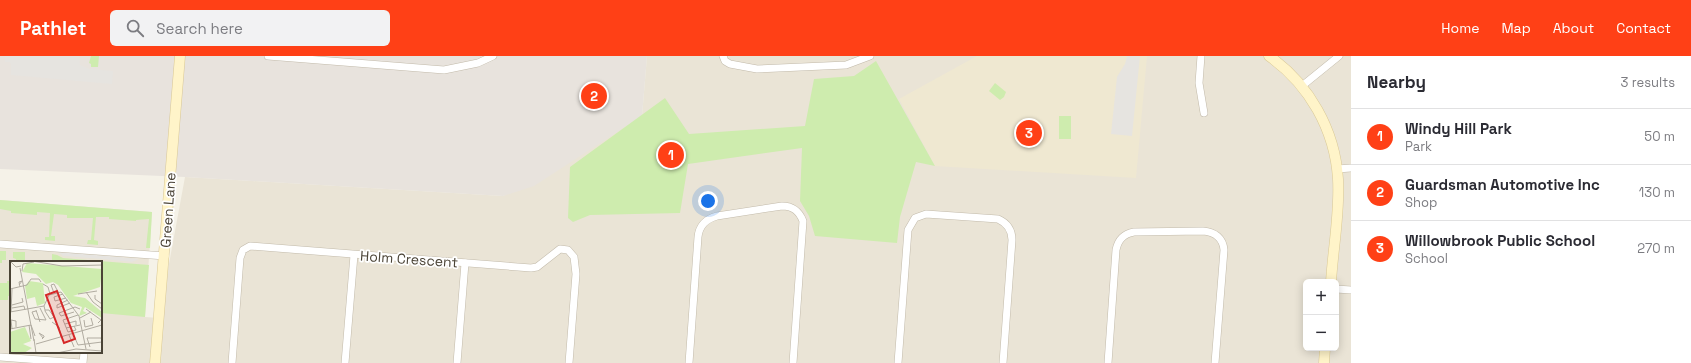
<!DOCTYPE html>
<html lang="en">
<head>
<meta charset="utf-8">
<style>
  :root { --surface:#fff; --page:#f2f2f3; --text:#2b2b33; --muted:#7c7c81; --line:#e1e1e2; --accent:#ff4016 }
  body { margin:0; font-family:"Space Grotesk",sans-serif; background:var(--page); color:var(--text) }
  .controls { position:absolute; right:12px; bottom:12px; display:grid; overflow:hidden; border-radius:6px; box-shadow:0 2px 10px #0003 }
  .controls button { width:36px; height:36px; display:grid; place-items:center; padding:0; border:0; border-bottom:1px solid var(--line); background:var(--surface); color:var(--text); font:20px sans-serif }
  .you { position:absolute; left:708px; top:145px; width:14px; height:14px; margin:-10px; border:3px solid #fff; border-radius:50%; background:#1a73e8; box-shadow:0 0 0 6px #1a73e833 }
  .badge { display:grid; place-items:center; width:26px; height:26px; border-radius:50%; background:var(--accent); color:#fff; font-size:13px; font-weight:700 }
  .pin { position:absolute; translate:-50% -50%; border:2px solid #fff; box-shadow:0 1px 4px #0006 }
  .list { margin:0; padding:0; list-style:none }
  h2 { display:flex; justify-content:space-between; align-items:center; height:52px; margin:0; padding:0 16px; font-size:17px }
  h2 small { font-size:13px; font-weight:400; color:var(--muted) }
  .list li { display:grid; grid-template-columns:26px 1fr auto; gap:12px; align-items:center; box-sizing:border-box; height:56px; padding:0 16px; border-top:1px solid var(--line) }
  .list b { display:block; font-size:15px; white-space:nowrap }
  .list p { margin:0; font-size:13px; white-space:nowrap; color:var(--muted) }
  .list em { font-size:13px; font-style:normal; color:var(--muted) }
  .icon { flex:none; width:22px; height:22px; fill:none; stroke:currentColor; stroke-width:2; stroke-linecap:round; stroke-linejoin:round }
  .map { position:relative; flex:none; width:1351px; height:307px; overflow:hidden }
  header { display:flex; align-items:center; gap:24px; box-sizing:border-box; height:56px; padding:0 20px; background:var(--accent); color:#fff }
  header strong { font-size:19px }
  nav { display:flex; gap:22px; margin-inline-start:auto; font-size:14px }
  .search { width:280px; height:36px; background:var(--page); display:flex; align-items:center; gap:10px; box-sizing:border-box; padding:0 14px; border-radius:6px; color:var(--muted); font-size:15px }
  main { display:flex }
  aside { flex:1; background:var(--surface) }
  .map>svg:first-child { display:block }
  .residential { fill:#eae4d6; fill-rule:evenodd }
  .industrial { fill:#e8e3dd }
  .education { fill:#efe8d1 }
  .green { fill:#ceecae }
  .parking { fill:#e6e4e0 }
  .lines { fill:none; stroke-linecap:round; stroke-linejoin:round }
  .street-casing { stroke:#c2baaa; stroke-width:8 }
  .secondary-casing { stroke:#d9c895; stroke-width:11 }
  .street { stroke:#fff; stroke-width:7 }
  .secondary { stroke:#fff4c9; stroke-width:10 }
  .labels { text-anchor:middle; stroke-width:3.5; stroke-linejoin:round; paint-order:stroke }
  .street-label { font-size:14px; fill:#4a4336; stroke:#fff }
  .inset-road { fill:none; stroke:#b1aca1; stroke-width:1 }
  .view { fill:#d62828; fill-opacity:0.15; stroke:#d62828; stroke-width:2 }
  .inset-edge { fill:none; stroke:#4a4336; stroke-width:2 }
</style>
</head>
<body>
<header>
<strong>Pathlet</strong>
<div class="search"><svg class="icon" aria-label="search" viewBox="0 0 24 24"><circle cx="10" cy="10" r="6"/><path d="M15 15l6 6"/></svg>Search here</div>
<nav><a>Home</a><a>Map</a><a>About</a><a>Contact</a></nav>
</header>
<main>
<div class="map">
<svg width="1351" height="307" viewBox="0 0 1351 307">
  <rect width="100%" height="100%" fill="#f5f2e8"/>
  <path class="residential" d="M 647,0 L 1351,0 L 1351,307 L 0,307 L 0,144 L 152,156 L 145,261 L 159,262 L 185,121 L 503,140 L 642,60 ZM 11,206 L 101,206 L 101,296 L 11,296 ZM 1306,226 L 1336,226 L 1336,292 L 1306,292 Z"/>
  <polygon class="industrial" points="0,0 647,0 642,60 534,130 503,140 185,121 0,113"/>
  <polygon class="education" points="977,0 1147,0 1136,122 935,110 899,43"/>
  <g class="green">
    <polygon points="91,0 99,0 98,11 91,11 91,8 89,7"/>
    <polygon points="876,5 935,110 916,106 900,161 897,187 815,180 809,160 800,145 802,92 688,108 680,157 590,159 573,166 568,162 570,111 665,42 689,78 805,70 814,23 854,20"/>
    <polygon points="995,27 1006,36 1004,41 1000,44 989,35"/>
    <rect x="1059" y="60" width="12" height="23"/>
    <polygon points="0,144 152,156 150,192 146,192 149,163 136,164 136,165 109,163 109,161 96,161 94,184 98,185 98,189 87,188 88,184 91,184 93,162 67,162 67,159 54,158 51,180 55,180 55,185 45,184 45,181 49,181 50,157 37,156 37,159 11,157 11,155 0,153"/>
    <polygon points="0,195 6,195 6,204 2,204 2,207 0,207"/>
    <polygon points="13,196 25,196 25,205 16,206 16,203 13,202"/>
    <polygon points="52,198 57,199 63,202 149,209 145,261 101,257 101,206 52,206"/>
    <polygon points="7,225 11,225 11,240 8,240 8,244 0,244 0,227 7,227"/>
  </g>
  <g class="parking">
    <polygon points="5,0 79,0 80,9 90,13 113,15 112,28 11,19 11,9 10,6 5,6"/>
    <polygon points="1127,0 1140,0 1132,80 1111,78 1117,21 1125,8"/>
    <polygon points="58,196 118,201 139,203 132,206 102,203 63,200"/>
  </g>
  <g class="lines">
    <g class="street-casing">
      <g id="street">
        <polyline points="268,0 444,14 478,7 493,0"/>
        <polyline points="723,0 725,5 730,8 757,13 846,9 870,0"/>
        <polyline points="1201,0 1199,27 1204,57"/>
        <polyline points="1302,30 1339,0"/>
        <polyline points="1337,113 1351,112"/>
        <polyline points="0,188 165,200"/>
        <polyline points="1336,233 1351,234"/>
        <polyline points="0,301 81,307"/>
        <polyline points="83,307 84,296"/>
        <polyline points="232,307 240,202 243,194 250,190 531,212 537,211 560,193 568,194 574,201 576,218 569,307"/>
        <polyline points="345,307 354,199"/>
        <polyline points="457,307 465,207"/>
        <path d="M 689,307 L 698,181 C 699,170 706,163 717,160 L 782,150 C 793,150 799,155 803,165 L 793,307"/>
        <path d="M 898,307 L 908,174 L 915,162 L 926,158 L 998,163 C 1007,167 1012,174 1012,184 L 1003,307"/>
        <path d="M 1108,307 L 1116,194 C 1118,184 1123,178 1134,176 L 1203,175 C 1215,176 1223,182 1224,194 L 1215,307"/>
      </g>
    </g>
    <g class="secondary-casing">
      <g id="secondary">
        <path d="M 1269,0 C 1309,28 1335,74 1338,123 C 1340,157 1333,192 1331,226"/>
        <polyline points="155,307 180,0"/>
        <polyline points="1324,307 1325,292"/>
      </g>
    </g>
    <use href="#street" class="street"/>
    <use href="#secondary" class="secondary"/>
  </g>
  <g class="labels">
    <g class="street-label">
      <text transform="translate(168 154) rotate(-86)" y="5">Green Lane</text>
      <text transform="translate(409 203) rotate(4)" y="5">Holm Crescent</text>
    </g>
  </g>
  <g transform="translate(10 205)">
    <rect width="92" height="92" fill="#f5f2e8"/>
    <path d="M 17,2 L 92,8 L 90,26 L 63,35 L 75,37 L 92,51 L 92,57 L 75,46 L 73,50 L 77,52 L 69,55 L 72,46 L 61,42 L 48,24 L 43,21 L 36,23 L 26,13 L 12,11 ZM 19,20 L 33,22 L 35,42 L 27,45 L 25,36 L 17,38 L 15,25 ZM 15,66 L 21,80 L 13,83 L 22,87 L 14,92 L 1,92 L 0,71 Z" fill="#ceecae"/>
    <path class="inset-road" d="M 0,0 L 6,6 L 11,5M 22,0 L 52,5 L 92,4M 10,7 L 24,80M 12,10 L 13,3 L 24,1M 33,23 L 38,26 L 40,33M 9,24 L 12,20 L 9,21 L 10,26M 0,28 L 17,24 L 21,18 L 29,18 L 31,21M 76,31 L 83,41 L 92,48M 44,32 L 41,24 L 44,23 L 48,31M 53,33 L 44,36 L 45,40 L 56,37M 68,33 L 87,30M 85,34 L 85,38 L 92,43M 58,39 L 47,44 L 47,47 L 60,42M 2,44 L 13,41 L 12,37M 34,45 L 35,49 L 35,50 L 40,58 L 44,56 L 39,49 L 35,49M 2,47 L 14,45 L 15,49M 76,48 L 91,59 L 88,62M 26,49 L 30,61M 26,50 L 22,51 L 25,58 L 36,59 L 30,47M 0,51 L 34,45 L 39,34 L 51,31 L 69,55 L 76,88M 1,51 L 2,28M 64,51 L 51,55 L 49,52 L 65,46 L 70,48M 70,57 L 81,51M 74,59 L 75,66 L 83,64 L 81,57M 42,61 L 49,66 L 51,76M 55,63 L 66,60 L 66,64M 19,64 L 21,78M 64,65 L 66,69 L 58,71 L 53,59 L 68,54M 56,67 L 70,64M 0,68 L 21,64 L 25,75M 2,68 L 1,59 L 6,60 L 6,66M 59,74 L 64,86M 64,75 L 68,84 L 92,81M 24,78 L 26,92M 32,78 L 34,76 L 34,75 L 29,72 L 33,77M 26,83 L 92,64M 80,86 L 77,77 L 91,77 L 92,79M 47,92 L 66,88 L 92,90"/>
    <path class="view" d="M 47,30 L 65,78 L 54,82 L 36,34 Z"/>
    <rect width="92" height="92" class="inset-edge"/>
  </g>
</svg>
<div class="controls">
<button>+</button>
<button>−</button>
</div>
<div class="you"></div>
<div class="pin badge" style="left:671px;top:99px">1</div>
<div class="pin badge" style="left:594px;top:40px">2</div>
<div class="pin badge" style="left:1029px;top:77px">3</div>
</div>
<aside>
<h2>Nearby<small>3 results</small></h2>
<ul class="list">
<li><span class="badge">1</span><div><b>Windy Hill Park</b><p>Park</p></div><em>50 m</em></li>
<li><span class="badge">2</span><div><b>Guardsman Automotive Inc</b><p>Shop</p></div><em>130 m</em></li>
<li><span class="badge">3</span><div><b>Willowbrook Public School</b><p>School</p></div><em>270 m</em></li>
</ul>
</aside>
</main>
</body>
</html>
